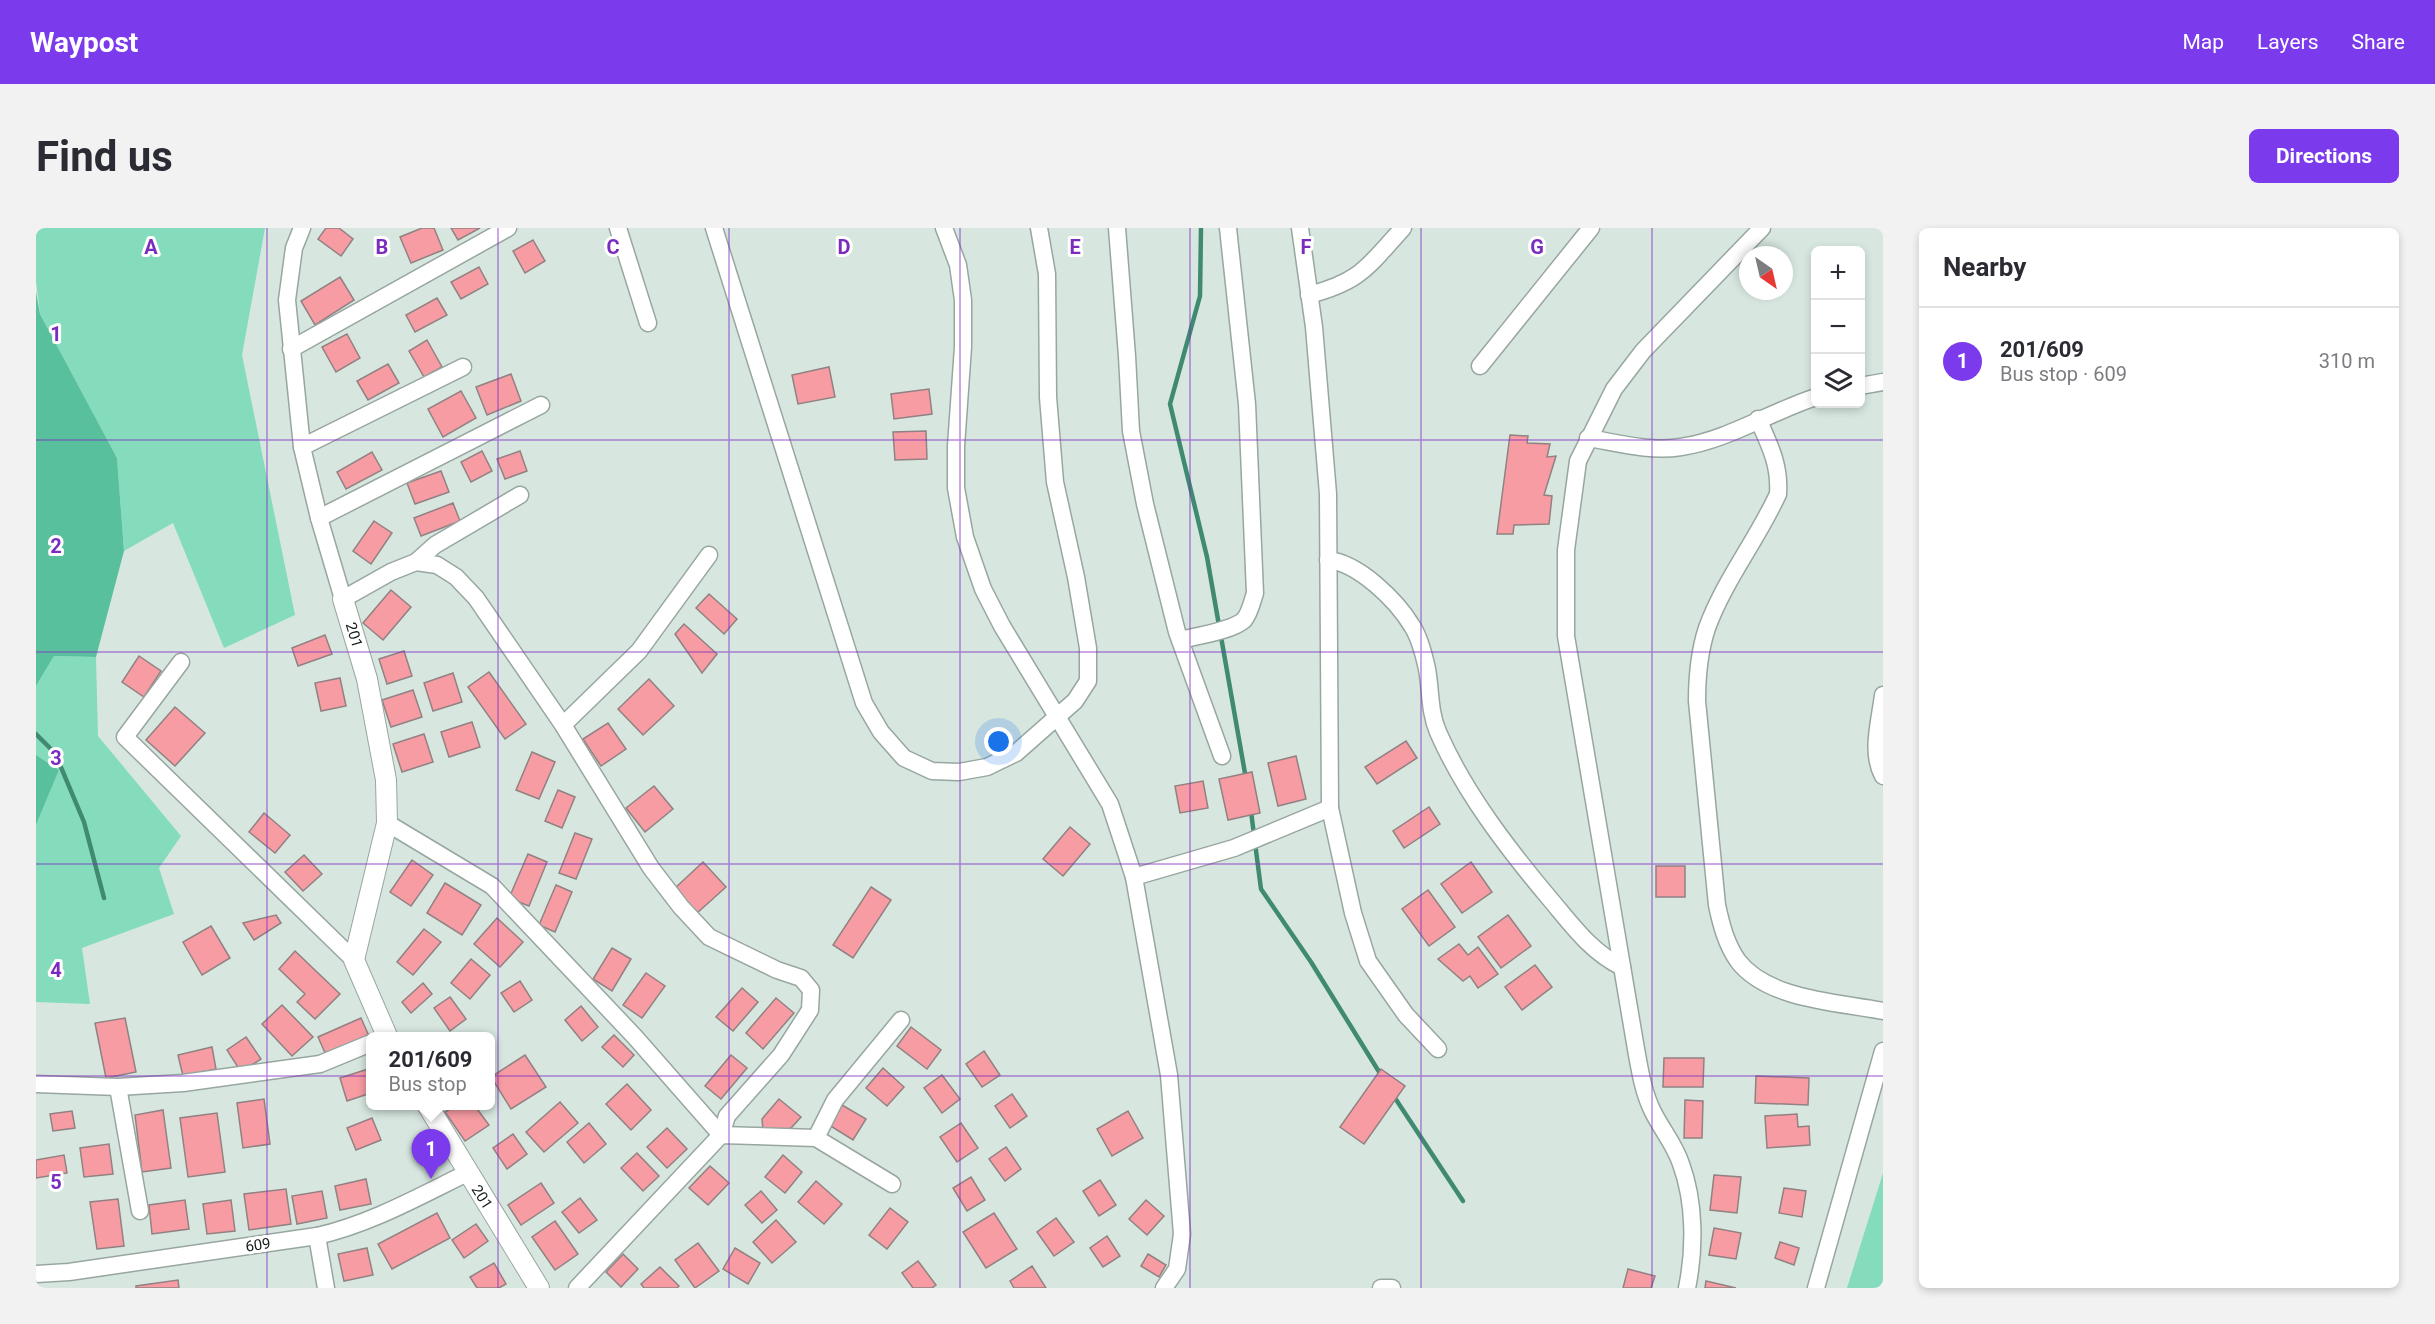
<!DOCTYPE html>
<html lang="en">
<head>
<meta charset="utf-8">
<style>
  :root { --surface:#fff; --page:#f2f2f3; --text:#2b2b33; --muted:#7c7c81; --line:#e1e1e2; --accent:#7c3aed }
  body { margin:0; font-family:Roboto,sans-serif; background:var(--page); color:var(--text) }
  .controls { position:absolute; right:18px; top:18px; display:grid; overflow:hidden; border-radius:9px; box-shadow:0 3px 9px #0003 }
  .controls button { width:54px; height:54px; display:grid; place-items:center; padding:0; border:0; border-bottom:2px solid var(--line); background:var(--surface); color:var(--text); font:30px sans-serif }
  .compass { position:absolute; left:1703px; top:18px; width:54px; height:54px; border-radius:50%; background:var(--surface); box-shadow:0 3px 9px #0003; rotate:146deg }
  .you { position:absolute; left:963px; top:514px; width:21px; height:21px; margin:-15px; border:4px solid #fff; border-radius:50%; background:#1a73e8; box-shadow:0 0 0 9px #1a73e833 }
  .badge { display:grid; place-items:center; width:39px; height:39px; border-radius:50%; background:var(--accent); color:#fff; font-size:20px; font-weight:700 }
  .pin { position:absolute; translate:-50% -50px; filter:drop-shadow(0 2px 3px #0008) }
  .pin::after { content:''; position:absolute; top:32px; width:21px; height:18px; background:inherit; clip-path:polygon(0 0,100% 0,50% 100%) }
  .popup { position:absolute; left:330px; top:804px; width:129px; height:78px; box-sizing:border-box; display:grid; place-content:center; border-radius:9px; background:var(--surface); filter:drop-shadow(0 2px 4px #0005); font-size:20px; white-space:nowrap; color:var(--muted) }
  .popup b { font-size:22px; color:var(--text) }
  .popup::after { content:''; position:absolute; left:50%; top:100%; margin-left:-12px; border:12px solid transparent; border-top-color:var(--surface) }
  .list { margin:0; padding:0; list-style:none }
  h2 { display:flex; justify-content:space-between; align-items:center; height:78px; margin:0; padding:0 24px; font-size:26px }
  h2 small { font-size:20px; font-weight:400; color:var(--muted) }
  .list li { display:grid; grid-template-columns:39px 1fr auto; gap:18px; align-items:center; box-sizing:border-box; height:108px; padding:0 24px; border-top:2px solid var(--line) }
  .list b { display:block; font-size:22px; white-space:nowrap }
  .list p { margin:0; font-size:20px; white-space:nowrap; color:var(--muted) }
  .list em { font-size:20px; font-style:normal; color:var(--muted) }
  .icon { flex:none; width:33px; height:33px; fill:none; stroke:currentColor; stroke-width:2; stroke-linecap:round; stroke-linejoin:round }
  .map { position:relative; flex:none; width:1847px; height:1060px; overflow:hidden; border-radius:9px }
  header { display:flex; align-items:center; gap:36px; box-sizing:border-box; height:84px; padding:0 30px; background:var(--accent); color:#fff }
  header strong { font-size:28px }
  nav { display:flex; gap:33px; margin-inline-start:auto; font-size:21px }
  .intro { display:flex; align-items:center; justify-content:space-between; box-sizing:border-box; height:144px; padding:0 36px }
  h1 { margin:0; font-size:42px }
  .button { padding:15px 27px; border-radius:9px; background:var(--accent); color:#fff; font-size:21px; font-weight:700 }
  main { display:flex; gap:36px; padding:0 36px }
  aside { flex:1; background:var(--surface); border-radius:9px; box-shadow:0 3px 9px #0003 }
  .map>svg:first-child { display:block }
  .green { fill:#84dcbd }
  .forest { fill:#59c09e }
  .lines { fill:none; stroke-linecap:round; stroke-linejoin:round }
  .stream { stroke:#408a72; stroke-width:4.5 }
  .building { fill:#f89ca3; stroke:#918182; stroke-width:1.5 }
  .minor-casing { stroke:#98a6a0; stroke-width:19 }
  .tertiary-casing { stroke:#98a6a0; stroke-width:22 }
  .minor { stroke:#fff; stroke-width:16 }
  .tertiary { stroke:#fff; stroke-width:20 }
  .grid { fill:none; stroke:#7b2cbf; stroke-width:1.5; stroke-opacity:0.55 }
  .labels { text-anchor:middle; stroke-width:6; stroke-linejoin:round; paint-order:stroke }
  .street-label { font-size:15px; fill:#171d1b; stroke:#fff }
  .grid-label { font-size:20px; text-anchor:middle; font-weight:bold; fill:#7b2cbf; stroke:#fff; stroke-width:6; stroke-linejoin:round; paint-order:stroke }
</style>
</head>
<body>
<header>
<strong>Waypost</strong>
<nav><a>Map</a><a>Layers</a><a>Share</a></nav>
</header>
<div class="intro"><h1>Find us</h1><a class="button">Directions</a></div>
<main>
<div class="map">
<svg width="1847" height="1060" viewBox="0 0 1847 1060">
  <rect width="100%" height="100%" fill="#d7e7e0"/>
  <g class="green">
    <polygon points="0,0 229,0 206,127 259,387 188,420 137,295 88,323 81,230 4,86 0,53"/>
    <polygon points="18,428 60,429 62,508 145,608 123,640 138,686 46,720 54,776 0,774 0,597 23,542 0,527 0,458"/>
    <polygon points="1847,945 1847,1060 1811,1060"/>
  </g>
  <g class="forest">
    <polygon points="0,64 4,86 81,230 88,323 60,429 18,428 0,458"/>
    <polygon points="0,527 23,542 0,597"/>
  </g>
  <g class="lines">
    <g class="stream">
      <polyline points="1165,0 1164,68 1134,176 1171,329 1210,551"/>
      <polyline points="0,506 19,525 48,594 68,670"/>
      <polyline points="1215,583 1218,607"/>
      <polyline points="1219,615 1225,661 1275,734 1345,847"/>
      <polyline points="1357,867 1427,973"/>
    </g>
  </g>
  <g class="building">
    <polygon points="290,0 303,0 317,11 305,28 282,11"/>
    <polygon points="386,0 398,0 407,22 375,35 364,9"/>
    <polygon points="415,0 444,0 422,12"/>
    <polygon points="497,12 509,33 489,45 477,23"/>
    <polygon points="443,39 452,56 425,71 415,54"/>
    <polygon points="304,49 318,72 279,97 265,73"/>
    <polygon points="401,70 411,87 379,104 370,87"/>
    <polygon points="311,106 324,130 300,144 286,119"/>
    <polygon points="391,112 406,139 388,149 373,123"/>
    <polygon points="352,136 363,155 332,172 321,153"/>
    <polygon points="793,139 799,169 762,176 756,147"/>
    <polygon points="475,146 485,173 451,187 440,159"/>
    <polygon points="893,161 896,186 858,191 855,166"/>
    <polygon points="425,163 440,190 407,209 392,181"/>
    <polygon points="890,203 891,231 859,232 857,204"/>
    <polygon points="1474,207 1492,208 1491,215 1514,216 1511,229 1520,228 1508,267 1516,268 1513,296 1478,297 1477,306 1461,306"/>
    <polygon points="446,223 456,243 435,254 425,234"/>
    <polygon points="484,223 491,243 469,251 461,231"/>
    <polygon points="336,224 346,242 310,261 301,244"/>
    <polygon points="405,243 413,264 379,276 371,255"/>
    <polygon points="417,275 424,293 385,308 378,290"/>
    <polygon points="338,293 356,305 335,336 317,323"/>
    <polygon points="355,362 375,379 347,412 327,395"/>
    <polygon points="673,366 701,391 688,406 660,380"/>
    <polygon points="648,396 681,426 666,445 639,406"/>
    <polygon points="289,407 296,426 262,438 256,420"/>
    <polygon points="368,423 376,448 351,456 343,431"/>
    <polygon points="103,428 125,443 108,469 86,454"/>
    <polygon points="453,444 490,496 469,511 432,459"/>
    <polygon points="417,445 426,474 397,483 388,455"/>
    <polygon points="304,450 310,478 285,483 279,455"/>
    <polygon points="613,451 638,478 607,507 582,481"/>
    <polygon points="377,462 386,489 355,499 346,472"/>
    <polygon points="139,479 169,505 139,538 110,512"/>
    <polygon points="436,494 444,519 413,529 405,504"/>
    <polygon points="572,495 590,521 565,538 547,511"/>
    <polygon points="388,506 397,534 366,544 357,516"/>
    <polygon points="1370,513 1381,530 1341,556 1329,539"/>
    <polygon points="496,524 519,534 503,571 480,562"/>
    <polygon points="1260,528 1270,571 1242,578 1232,535"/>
    <polygon points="1216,544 1224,585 1192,592 1183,551"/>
    <polygon points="1167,553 1172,580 1144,585 1139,558"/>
    <polygon points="618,558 637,581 609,604 590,580"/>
    <polygon points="522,562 539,569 526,600 509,593"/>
    <polygon points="1393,579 1404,596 1368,620 1357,603"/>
    <polygon points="228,585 254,607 239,625 213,604"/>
    <polygon points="1034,599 1054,616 1027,648 1007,631"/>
    <polygon points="539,605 556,611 540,651 523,645"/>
    <polygon points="492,626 511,634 493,678 473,670"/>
    <polygon points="268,627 286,646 267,663 249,644"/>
    <polygon points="376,632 397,647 375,678 354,664"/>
    <polygon points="667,634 690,659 660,686 638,661"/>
    <polygon points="1435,634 1456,664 1426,685 1405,656"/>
    <rect x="1620" y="638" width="29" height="31"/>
    <polygon points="409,655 445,677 426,707 391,685"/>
    <polygon points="520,657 536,664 519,704 503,697"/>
    <polygon points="835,659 855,672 817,730 797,717"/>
    <polygon points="1392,662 1419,699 1393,718 1366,681"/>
    <polygon points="240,687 245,695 218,712 207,695"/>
    <polygon points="1472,687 1495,718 1465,740 1442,709"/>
    <polygon points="461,690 487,714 464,739 438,716"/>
    <polygon points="175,698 194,730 166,747 147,714"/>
    <polygon points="388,701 405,714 377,747 361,734"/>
    <polygon points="1423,716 1432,727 1442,719 1462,746 1442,760 1434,748 1427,753 1402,731"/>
    <polygon points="576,720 595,731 576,763 557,751"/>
    <polygon points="259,723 304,766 279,791 261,774 269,766 243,741"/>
    <polygon points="435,731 454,747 434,771 415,755"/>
    <polygon points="1499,737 1516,759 1486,782 1469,759"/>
    <polygon points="610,745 629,758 606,790 587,777"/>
    <polygon points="484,753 496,772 478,784 465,765"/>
    <polygon points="387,755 396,766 375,785 366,774"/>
    <polygon points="706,760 722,774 697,803 680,789"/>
    <polygon points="414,769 430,791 414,803 398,780"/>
    <polygon points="740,770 758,785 727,821 710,805"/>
    <polygon points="246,777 277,809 256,828 226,796"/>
    <polygon points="545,778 562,799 546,813 529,792"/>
    <polygon points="89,790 100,844 70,850 59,795"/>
    <polygon points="325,790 333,808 290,827 282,809"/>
    <polygon points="875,799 905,822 891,841 861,818"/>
    <polygon points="578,807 598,827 587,839 566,819"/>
    <polygon points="210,809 225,831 205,844 191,822"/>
    <polygon points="176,819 180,841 147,848 142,827"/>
    <polygon points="948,823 964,847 946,859 930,836"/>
    <polygon points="489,827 510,859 475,881 455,849"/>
    <polygon points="695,827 711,840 685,871 669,858"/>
    <polygon points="1628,830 1668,830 1667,859 1627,859"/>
    <polygon points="335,840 335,865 311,873 304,850"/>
    <polygon points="847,840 868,859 851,878 830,860"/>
    <polygon points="1345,841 1369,858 1328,916 1304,899"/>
    <polygon points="906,847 924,871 906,885 888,860"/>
    <polygon points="1720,848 1773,850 1772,877 1719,875"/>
    <polygon points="591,856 615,882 595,902 570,876"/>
    <polygon points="976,866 991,888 974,900 959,878"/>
    <polygon points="228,871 234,916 207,920 201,875"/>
    <polygon points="743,871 765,889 755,900 743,903 727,903 726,891"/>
    <polygon points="1649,872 1667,873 1666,910 1648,910"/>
    <polygon points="524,874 542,895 508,924 490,904"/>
    <polygon points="806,877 830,891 817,912 793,897"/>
    <polygon points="419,878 439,878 453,897 429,913 409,884"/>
    <polygon points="127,882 135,940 106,944 99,887"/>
    <polygon points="36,883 39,900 17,903 14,886"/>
    <polygon points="1092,883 1107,910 1076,928 1061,901"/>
    <polygon points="181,885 189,944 152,949 144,890"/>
    <polygon points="1761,886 1762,899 1773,898 1774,917 1731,920 1729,888"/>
    <polygon points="336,890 345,912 320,922 311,900"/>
    <polygon points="553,895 570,916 548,935 531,914"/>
    <polygon points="925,895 942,920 921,934 904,909"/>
    <polygon points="631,900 651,921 631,940 611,919"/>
    <polygon points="477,906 491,926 471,941 457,920"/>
    <polygon points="73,916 77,946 48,949 44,920"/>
    <polygon points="970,919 985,941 969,953 953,931"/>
    <polygon points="601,925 623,948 607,963 585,940"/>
    <polygon points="28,927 31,945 0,950 0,932"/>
    <polygon points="747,927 766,944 749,965 729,949"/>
    <polygon points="674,938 693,955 672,977 653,960"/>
    <polygon points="1678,947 1705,949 1701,985 1674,982"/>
    <polygon points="935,949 949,972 931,983 917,960"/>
    <polygon points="330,951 335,976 304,982 299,958"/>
    <polygon points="1064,952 1080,977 1063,988 1047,963"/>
    <polygon points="780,953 806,976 788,996 762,974"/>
    <polygon points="505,955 518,975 485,997 472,977"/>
    <polygon points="1748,960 1770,963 1766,989 1743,985"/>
    <polygon points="250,961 255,996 213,1002 208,966"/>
    <polygon points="286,963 291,990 261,996 256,968"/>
    <polygon points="725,963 741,982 726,995 709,977"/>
    <polygon points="544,970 561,992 543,1005 526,984"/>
    <polygon points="82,971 88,1018 61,1021 54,974"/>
    <polygon points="149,972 153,1001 116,1006 113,977"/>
    <polygon points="195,972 199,1003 171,1006 167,976"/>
    <polygon points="1110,972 1128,988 1111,1007 1093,991"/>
    <polygon points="854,980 872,994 851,1021 833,1007"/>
    <polygon points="401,985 414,1010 356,1041 342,1016"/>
    <polygon points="958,985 981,1021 950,1040 927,1004"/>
    <polygon points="1020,990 1038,1014 1018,1028 1001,1004"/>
    <polygon points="740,992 760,1014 736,1035 717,1014"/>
    <polygon points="519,993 542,1026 519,1042 496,1009"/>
    <polygon points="440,996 452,1013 428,1030 416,1012"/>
    <polygon points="1678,1000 1705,1005 1700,1031 1673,1027"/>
    <polygon points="1071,1008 1084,1028 1067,1039 1054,1020"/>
    <polygon points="1744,1014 1763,1020 1758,1037 1739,1030"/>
    <polygon points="662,1015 683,1043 659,1060 639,1032"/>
    <polygon points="331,1020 337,1047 308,1053 302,1026"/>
    <polygon points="699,1020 724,1035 712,1056 687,1041"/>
    <polygon points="587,1026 602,1041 585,1059 570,1044"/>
    <polygon points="1112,1026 1130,1037 1123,1049 1105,1038"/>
    <polygon points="882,1033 900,1057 896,1060 877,1060 866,1045"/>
    <polygon points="458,1035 470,1056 463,1060 441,1060 434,1049"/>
    <polygon points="996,1038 1010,1060 978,1060 974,1053"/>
    <polygon points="624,1039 643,1058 641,1060 608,1060 605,1056"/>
    <polygon points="1592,1041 1619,1048 1615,1060 1587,1060"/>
    <polygon points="142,1052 143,1060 100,1060 100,1058"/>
    <polygon points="1670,1053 1700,1060 1669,1060"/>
  </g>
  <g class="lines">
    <g class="minor-casing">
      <g id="minor">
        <polyline points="266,0 258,20 251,72 266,219 283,290 307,371 355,344 380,334 399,317 484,267"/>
        <polyline points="582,0 612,95"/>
        <polyline points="678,0 828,475 845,504 868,530 896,543 923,544 951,539 980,525 1039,473 1052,453 1052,420 1040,349 1019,254 1012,169 1011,46 1003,0"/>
        <polyline points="908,0 922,37 927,72 927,119 920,218 920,260 929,309 947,361 966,398 1074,576 1098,649 1133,847 1146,1006 1141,1041 1128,1060"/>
        <polyline points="1081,0 1091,128 1095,203 1109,276 1141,404 1186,528"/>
        <polyline points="1264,0 1278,99 1292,266 1294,580 1317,685 1332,733 1370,787 1402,821"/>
        <path d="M 1273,67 C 1326,53 1332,38 1367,0"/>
        <polyline points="255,121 472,0"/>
        <polyline points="1444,138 1555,0"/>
        <polyline points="1824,158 1847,154"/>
        <path d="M 1722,191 C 1734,218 1744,237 1742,266 C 1721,312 1688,353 1671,400 C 1663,424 1661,448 1661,473 L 1681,677 C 1685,696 1690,716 1702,733 C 1732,772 1802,774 1847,783"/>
        <path d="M 1552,210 C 1582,215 1614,224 1645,219 C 1692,212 1734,184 1780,169"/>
        <polyline points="266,219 427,139"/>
        <polyline points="283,290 505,177"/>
        <path d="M 1292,332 C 1323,335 1361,373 1376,398 C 1384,410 1388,427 1391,441 C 1395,462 1393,483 1402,504 C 1428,564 1472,621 1514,671 C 1536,697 1555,724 1586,739"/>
        <polyline points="380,334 401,337 420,349 440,370 527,497 615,640 645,679 673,709 741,742 765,750 775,762 774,782 745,827 691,888 685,907"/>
        <path d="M 1144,412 C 1160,408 1196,403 1208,392 C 1214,385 1216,374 1219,365 L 1211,176 L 1192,0"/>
        <polyline points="145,434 89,509 318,732"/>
        <path d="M 1847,467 C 1844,493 1834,524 1847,548"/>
        <polyline points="527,497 603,423 673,327"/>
        <polyline points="351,595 456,658 599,809 685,907"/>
        <polyline points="1098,649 1198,620 1294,580"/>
        <polyline points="0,856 82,859 147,855 284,836 335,815"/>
        <polyline points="82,859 104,983"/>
        <polyline points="780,910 799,872 865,792"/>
        <polyline points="281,1008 290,1060"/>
        <path d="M 0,1046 L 33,1044 L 281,1008 C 334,996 382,969 431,945"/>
        <polyline points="541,1060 685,907 780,910 856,956"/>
        <polyline points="1345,1060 1356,1060"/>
        <path d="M 1651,1060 C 1659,1021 1659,974 1645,936 C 1639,917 1626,902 1617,884 C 1607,864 1604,843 1600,821 L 1530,408 L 1530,322 L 1542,233 L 1578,161 L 1607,123 L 1726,0"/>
        <polyline points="1780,1060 1847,823"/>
      </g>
    </g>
    <g class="tertiary-casing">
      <g id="tertiary">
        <polyline points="307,371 331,451 350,552 351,595 318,732 351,808"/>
        <polyline points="392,878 503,1060"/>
      </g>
    </g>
    <use href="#minor" class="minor"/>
    <use href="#tertiary" class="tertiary"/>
  </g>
  <path class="grid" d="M 231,0 L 231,1060M 462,0 L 462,1060M 693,0 L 693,1060M 924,0 L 924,1060M 1154,0 L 1154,1060M 1385,0 L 1385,1060M 1616,0 L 1616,1060M 0,212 L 1847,212M 0,424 L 1847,424M 0,636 L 1847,636M 0,848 L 1847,848"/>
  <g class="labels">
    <g class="street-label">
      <text transform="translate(318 407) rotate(73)" y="5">201</text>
      <text transform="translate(446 969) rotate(58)" y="5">201</text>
      <text transform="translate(222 1017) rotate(-8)" y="5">609</text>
    </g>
  </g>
  <g class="grid-label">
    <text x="115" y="26">A</text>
    <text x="346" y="26">B</text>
    <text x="577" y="26">C</text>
    <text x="808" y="26">D</text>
    <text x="1039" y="26">E</text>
    <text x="1270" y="26">F</text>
    <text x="1501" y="26">G</text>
    <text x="20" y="113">1</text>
    <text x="20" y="325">2</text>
    <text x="20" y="537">3</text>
    <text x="20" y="749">4</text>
    <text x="20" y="961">5</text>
  </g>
</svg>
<div class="controls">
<button>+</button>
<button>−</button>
<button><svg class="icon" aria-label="layers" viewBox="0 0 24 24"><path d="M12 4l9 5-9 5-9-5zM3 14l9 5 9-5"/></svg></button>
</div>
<svg class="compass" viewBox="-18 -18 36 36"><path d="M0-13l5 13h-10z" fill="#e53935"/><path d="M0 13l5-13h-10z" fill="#7c7c81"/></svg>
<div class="you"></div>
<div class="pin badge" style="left:395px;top:951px">1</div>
<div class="popup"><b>201/609</b>Bus stop</div>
</div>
<aside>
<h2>Nearby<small></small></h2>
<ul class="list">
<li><span class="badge">1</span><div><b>201/609</b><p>Bus stop · 609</p></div><em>310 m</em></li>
</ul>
</aside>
</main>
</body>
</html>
